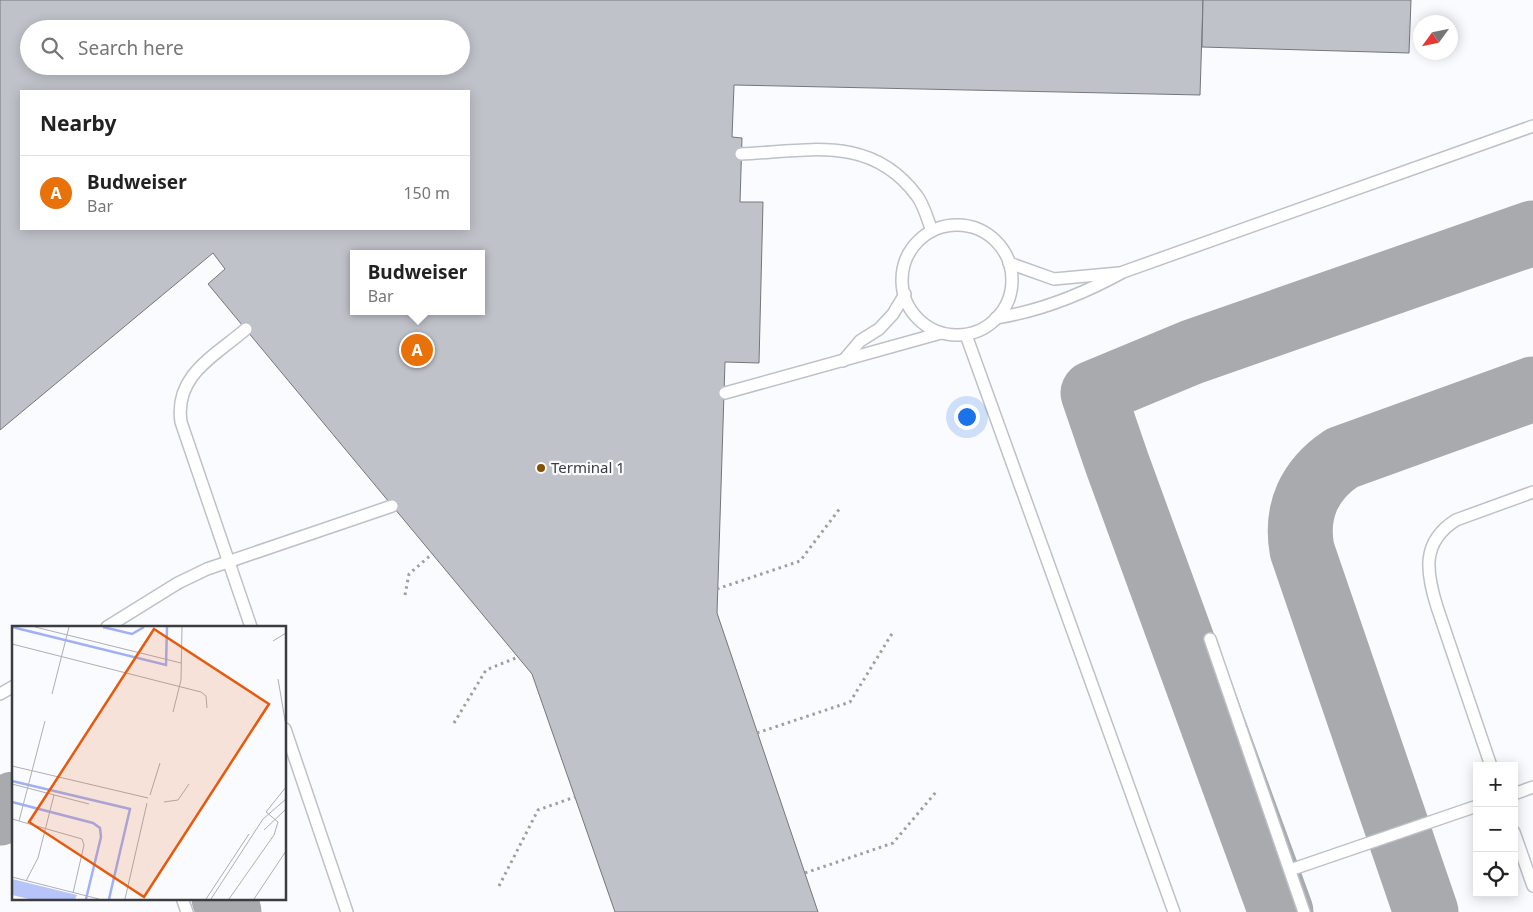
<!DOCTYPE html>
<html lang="en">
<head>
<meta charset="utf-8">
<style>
  :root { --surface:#fff; --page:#f2f2f2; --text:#222; --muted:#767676; --line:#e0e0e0; --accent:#d93025 }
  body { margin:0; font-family:"Noto Sans",sans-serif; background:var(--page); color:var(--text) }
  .controls { position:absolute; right:15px; bottom:15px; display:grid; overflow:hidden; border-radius:0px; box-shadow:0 2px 12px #0003 }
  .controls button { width:45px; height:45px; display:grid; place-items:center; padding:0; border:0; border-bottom:1px solid var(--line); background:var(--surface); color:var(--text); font:25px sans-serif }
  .compass { position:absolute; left:1413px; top:15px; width:45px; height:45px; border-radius:50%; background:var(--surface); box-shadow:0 2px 12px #0003; rotate:237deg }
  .you { position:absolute; left:966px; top:416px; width:18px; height:18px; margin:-12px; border:4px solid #fff; border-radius:50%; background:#1a73e8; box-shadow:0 0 0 8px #1a73e833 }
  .badge { display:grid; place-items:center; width:32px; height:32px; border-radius:50%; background:var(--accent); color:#fff; font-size:16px; font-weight:700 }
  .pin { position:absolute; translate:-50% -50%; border:2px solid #fff; box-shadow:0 1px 5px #0006 }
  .popup { position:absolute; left:350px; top:250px; width:135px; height:65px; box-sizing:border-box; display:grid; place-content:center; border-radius:0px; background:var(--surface); filter:drop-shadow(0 1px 4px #0005); font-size:16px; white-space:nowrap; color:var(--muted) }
  .popup b { font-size:19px; color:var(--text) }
  .popup::after { content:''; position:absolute; left:50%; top:100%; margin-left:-10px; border:10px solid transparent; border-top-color:var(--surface) }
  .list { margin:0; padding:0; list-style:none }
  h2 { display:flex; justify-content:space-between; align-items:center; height:65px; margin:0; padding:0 20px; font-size:21px }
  h2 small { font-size:16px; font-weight:400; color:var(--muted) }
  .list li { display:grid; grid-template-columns:32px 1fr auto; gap:15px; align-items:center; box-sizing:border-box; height:75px; padding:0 20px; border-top:1px solid var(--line) }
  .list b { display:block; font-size:19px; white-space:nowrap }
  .list p { margin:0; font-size:16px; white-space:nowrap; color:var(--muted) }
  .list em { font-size:16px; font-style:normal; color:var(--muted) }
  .icon { flex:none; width:28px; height:28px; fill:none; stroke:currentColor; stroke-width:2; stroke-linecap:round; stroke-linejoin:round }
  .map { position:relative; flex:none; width:1533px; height:912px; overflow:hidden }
  .search { position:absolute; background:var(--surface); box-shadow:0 2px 12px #0003; left:20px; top:20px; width:450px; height:55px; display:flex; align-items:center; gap:12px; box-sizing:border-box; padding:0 18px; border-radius:28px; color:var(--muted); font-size:19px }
  .panel { position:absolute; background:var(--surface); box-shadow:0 2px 12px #0003; left:20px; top:90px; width:450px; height:140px; border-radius:0px }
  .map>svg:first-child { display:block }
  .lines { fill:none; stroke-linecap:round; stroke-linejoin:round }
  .taxiway { stroke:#a9aaad; stroke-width:65 }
  .building { fill:#c0c2ca; stroke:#74767e; fill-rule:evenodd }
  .lane-casing { stroke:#bec1c9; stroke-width:14 }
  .path { stroke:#9e9fa2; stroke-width:3; stroke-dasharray:2.5 4; stroke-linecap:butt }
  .lane { stroke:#fff; stroke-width:11 }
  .poi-dot { fill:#885001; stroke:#fafbfe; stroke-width:2 }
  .labels { text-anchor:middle; stroke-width:4.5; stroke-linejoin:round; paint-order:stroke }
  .poi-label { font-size:15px; fill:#3b3c3f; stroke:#fafbfe; text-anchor:start }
  .inset-river { fill:none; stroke:#a1b0f6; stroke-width:2.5 }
  .inset-road { fill:none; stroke:#aeafb2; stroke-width:1 }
  .view { fill:#e8590c; fill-opacity:0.15; stroke:#e8590c; stroke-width:2.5 }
  .inset-edge { fill:none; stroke:#3b3c3f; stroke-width:2.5 }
</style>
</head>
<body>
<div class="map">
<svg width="1533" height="912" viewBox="0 0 1533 912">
  <rect width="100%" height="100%" fill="#fafbfe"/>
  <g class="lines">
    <g class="taxiway">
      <polyline points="0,813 14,804"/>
      <polyline points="224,898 229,912"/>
      <polyline points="1281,912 1117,463 1093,393 1192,352 1533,233"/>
      <path d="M 1426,912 L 1302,550 C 1295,511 1309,480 1342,458 L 1533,389"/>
    </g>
  </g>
  <g class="building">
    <path d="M 0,0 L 1203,0 L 1200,95 L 734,85 L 732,137 L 742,138 L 740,202 L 763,202 L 759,363 L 725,362 L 717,613 L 818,912 L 615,912 L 532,674 L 208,284 L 225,269 L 213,253 L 0,430 ZM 29,29 L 461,29 L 461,66 L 29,66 ZM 21,91 L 469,91 L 469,229 L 21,229 ZM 353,254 L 481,254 L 481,311 L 353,311 Z"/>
    <polygon points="1203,0 1411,0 1409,53 1202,47"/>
  </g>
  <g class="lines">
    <g class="lane-casing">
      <g id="lane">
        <path d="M 741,154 C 808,151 871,134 917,196 C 924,205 928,221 932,231"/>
        <circle cx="957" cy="280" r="55"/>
        <polyline points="1009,263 1054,279 1119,273"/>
        <path d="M 996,318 C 1041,311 1083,294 1123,272 L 1533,126"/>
        <path d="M 246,329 C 215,356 174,375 181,422 L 251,627"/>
        <polyline points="966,335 1174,912"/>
        <polyline points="843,361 860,341 879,329 893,314 905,294"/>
        <polyline points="725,393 941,333"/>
        <polyline points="107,627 178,583 207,569 392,506"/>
        <polyline points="1210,639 1304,912"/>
        <polyline points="0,694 14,686"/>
        <polyline points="285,729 347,912"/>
        <path d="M 1491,766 L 1437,607 C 1426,572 1421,542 1456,520 L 1533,492"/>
        <polyline points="1514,794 1533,787"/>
        <polyline points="1514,832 1533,886"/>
        <polyline points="1290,870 1477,806"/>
        <polyline points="182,898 187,912"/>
      </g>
    </g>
    <g class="path">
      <polyline points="717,589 800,561 841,507"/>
      <polyline points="405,595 409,574 432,554"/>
      <polyline points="454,723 486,670 518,657"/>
      <polyline points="757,733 850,702 893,632"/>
      <polyline points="805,873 893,843 936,792"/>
      <polyline points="499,886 538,810 575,797"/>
    </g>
    <use href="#lane" class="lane"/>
  </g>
  <circle class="poi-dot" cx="541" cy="468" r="5"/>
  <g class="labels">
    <g class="poi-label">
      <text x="551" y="473">Terminal 1</text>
    </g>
  </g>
  <g transform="translate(12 626)">
    <rect width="274" height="274" fill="#fafbfe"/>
    <path d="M 0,253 L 65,269 L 63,273 L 17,273 L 0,269 Z" fill="#b7c4f9"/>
    <path class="inset-river" d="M 0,1 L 154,39 L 155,1M 91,1 L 120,8 L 132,1M 0,155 L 118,183 L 97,273M 0,176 L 81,197 L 88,202 L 89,211 L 74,273"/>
    <path class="inset-road" d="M 23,1 L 169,37M 261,15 L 274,7M 0,18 L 189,66 L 194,70 L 195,82M 266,53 L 274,100M 40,68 L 57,1M 161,86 L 169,54 L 170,1M 0,140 L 136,172M 0,158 L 77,178M 138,169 L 148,137M 152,176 L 166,174 L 177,158M 0,193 L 70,213 L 72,219 L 61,267M 7,195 L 33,95M 252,204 L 274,183M 0,251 L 87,273M 14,255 L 26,232 L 42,169M 113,273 L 135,177M 194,273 L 237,208M 199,273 L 251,193 L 274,173M 217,273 L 262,209 L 266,196 L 254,186 L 274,161M 242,273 L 274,225"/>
    <path class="view" d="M 142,3 L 257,78 L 132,271 L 17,196 Z"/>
    <rect width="274" height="274" class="inset-edge"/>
  </g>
</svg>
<div class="controls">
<button>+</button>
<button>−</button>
<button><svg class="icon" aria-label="locate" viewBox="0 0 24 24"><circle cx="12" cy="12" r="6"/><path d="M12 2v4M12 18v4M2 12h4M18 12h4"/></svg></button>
</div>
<svg class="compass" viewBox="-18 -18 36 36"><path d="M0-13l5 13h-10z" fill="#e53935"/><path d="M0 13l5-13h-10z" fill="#767676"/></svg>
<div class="you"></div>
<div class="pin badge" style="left:417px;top:350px;background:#e8710a">A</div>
<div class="popup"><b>Budweiser</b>Bar</div>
<div class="search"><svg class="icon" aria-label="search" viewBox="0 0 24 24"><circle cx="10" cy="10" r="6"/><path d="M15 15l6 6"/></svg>Search here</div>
<section class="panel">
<h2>Nearby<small></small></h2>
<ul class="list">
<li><span class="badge" style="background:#e8710a">A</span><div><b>Budweiser</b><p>Bar</p></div><em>150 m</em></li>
</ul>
</section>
</div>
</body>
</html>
